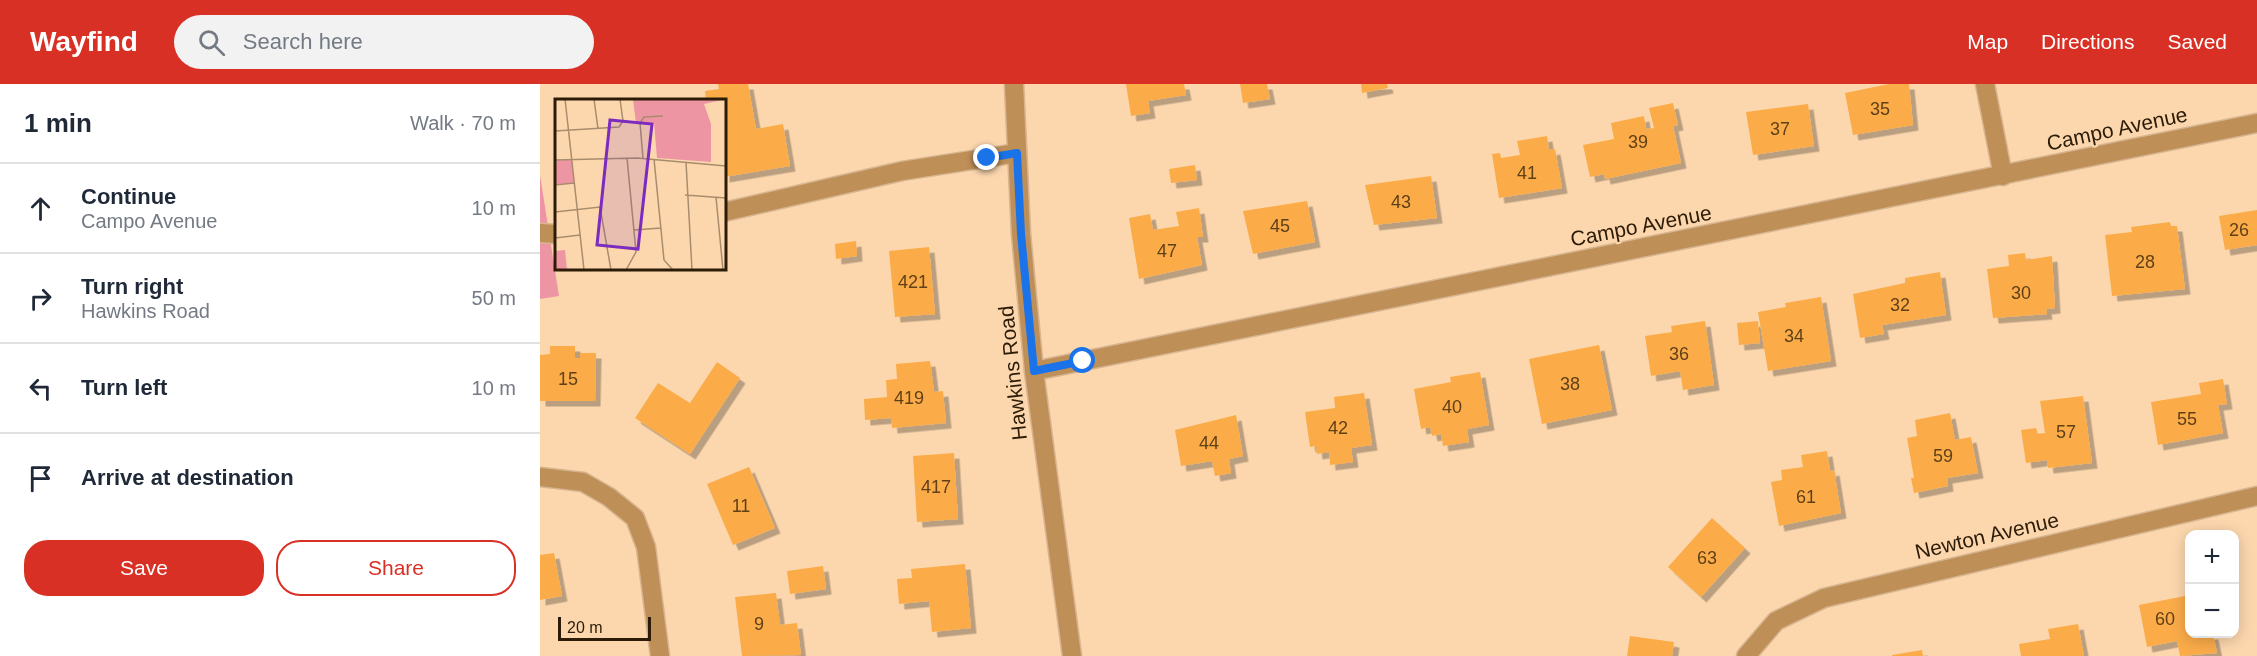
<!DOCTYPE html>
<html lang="en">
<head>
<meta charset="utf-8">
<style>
  :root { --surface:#fff; --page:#f2f2f3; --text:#1f2937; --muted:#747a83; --line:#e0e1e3; --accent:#d93025 }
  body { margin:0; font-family:Helvetica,sans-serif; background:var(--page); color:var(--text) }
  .controls { position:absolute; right:18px; bottom:18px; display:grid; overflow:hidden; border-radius:12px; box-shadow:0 3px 15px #0003 }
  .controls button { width:54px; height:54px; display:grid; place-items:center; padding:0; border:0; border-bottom:2px solid var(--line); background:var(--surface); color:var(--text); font:30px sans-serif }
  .scale { position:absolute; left:18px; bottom:15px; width:93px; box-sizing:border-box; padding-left:6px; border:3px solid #2c1c07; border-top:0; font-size:16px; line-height:21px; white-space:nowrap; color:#2c1c07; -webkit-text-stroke:4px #fcd7ae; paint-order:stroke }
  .stop { position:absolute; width:18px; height:18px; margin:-14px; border:4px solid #1a73e8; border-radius:50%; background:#fff }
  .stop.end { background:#1a73e8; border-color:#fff; box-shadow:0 2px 6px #0008 }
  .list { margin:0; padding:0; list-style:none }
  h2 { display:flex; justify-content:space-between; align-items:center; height:78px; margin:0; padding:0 24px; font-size:26px }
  h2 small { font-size:20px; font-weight:400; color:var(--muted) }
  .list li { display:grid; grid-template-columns:39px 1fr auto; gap:18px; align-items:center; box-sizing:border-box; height:90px; padding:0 24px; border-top:2px solid var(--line) }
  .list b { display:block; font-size:22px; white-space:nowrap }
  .list p { margin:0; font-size:20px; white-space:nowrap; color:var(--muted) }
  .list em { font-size:20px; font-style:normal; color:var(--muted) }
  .actions { display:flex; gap:12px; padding:18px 24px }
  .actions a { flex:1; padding:14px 0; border:2px solid var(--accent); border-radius:24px; text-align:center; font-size:21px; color:var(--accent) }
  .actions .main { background:var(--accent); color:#fff }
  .icon { flex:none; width:33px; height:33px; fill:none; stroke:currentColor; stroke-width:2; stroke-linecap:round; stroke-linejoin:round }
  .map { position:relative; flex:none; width:1717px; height:572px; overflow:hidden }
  header { display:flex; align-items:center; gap:36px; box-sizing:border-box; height:84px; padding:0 30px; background:var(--accent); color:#fff }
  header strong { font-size:28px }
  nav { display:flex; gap:33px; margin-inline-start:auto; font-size:21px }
  .search { width:420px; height:54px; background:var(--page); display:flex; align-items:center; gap:15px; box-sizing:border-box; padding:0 21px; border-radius:33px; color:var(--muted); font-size:22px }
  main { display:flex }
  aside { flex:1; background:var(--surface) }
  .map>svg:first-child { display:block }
  .green { fill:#ed95a3 }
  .building { fill:#fbac48; filter:url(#shadow) }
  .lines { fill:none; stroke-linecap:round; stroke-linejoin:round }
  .minor-casing { stroke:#d7b590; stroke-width:21 }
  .minor { stroke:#bf8f58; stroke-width:18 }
  .route { stroke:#1a73e8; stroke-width:8 }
  .labels { text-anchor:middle; stroke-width:4.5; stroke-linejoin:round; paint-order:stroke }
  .number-label { font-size:18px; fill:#604017 }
  .street-label { font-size:21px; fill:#2c1c07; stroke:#fcd7ae }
  .inset-road { fill:none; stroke:#a98c6b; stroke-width:1.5 }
  .view { fill:#7b2cbf; fill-opacity:0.15; stroke:#7b2cbf; stroke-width:3 }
  .inset-edge { fill:none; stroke:#2c1c07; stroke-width:3 }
</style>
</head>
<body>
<header>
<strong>Wayfind</strong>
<div class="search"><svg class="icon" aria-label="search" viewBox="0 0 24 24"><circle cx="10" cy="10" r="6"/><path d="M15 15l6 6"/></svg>Search here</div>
<nav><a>Map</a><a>Directions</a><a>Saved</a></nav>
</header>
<main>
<aside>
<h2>1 min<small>Walk · 70 m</small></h2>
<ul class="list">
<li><svg class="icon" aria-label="ahead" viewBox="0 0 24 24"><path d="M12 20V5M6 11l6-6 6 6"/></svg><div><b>Continue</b><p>Campo Avenue</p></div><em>10 m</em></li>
<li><svg class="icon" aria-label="right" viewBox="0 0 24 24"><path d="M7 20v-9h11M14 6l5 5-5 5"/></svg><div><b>Turn right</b><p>Hawkins Road</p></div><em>50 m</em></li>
<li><svg class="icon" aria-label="left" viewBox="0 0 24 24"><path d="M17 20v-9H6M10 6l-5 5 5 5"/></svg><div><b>Turn left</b></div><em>10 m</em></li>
<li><svg class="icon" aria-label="arrive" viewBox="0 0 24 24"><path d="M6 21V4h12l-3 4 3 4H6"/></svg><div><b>Arrive at destination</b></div></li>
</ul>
<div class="actions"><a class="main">Save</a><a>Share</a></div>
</aside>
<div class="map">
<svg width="1717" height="572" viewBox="0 0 1717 572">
  <defs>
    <filter id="shadow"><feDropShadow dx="5.5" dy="5.5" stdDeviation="0" flood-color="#0004"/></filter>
  </defs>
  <rect width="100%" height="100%" fill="#fcd7ae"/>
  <polygon class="green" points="0,91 19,212 0,215"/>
  <g class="building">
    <polygon points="178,0 208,0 216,45 243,40 250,82 184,93 184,16 166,16 165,7 179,5"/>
    <polygon points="586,0 644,0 646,11 608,17 610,29 591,32"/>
    <polygon points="700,0 727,0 730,15 703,19"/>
    <polygon points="821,0 847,0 848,4 822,9"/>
    <polygon points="1349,0 1369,0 1373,41 1313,51 1305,9"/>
    <polygon points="1133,19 1138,41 1133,42 1141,79 1065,95 1064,90 1050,93 1043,61 1074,55 1071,39 1104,32 1106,45 1114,44 1109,24"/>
    <polygon points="1268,20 1274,62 1213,71 1206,28"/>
    <polygon points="1007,52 1009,66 1015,65 1022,104 959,114 952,70 960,69 961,74 980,71 977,57"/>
    <polygon points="655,81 657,96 631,99 629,85"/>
    <polygon points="891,92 897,134 834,141 825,101"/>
    <polygon points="767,117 775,158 713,170 703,127"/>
    <polygon points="659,124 663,153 657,153 662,181 599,195 589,134 610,130 613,146 639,142 636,128"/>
    <polygon points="1717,126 1717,161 1685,166 1679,132"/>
    <polygon points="1630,138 1631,142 1637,142 1645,205 1572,212 1565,151 1592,148 1591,143"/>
    <polygon points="316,157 317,172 296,175 295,160"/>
    <polygon points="389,163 395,230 355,233 349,167"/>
    <polygon points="1485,169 1486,176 1512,172 1515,224 1506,225 1507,230 1453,234 1447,185 1469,182 1468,171"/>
    <polygon points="1400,188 1406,231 1342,241 1344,250 1320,254 1313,210 1365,199 1365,194"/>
    <polygon points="1281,213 1291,277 1228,287 1218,228 1246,223 1245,219"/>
    <polygon points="1165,237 1174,301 1143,306 1140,287 1111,292 1105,252 1132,248 1131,242"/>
    <polygon points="1218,237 1220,259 1199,261 1197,239"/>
    <polygon points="1059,261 1072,326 1002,340 989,275"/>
    <polygon points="10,262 35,262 35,274 40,274 40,269 56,269 55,317 0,317 0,271 10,270"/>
    <polygon points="390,277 394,308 403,307 406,339 352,344 351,334 325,336 324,315 347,313 346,296 357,295 356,280"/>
    <polygon points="177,278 200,294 150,370 95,334 118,299 150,319"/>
    <polygon points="940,288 949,341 927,345 929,358 903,362 901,350 892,352 890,343 881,345 874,305 911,298 910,293"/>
    <polygon points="1683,295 1687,320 1678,321 1683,349 1618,361 1611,318 1661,310 1659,299"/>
    <polygon points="824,309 832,361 811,364 813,378 790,381 789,368 777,370 776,362 770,363 765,328 795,324 794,313"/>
    <polygon points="1543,312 1552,379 1508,384 1507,376 1486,379 1481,346 1496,344 1498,350 1505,349 1500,317"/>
    <polygon points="1410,329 1415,356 1431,353 1438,389 1407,394 1408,402 1374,409 1371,394 1374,394 1367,354 1377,352 1375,336"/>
    <polygon points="696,331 703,372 689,375 691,389 675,392 672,377 641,382 635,346"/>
    <polygon points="1287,367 1290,387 1294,386 1301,429 1239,442 1231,398 1242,396 1241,386 1263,383 1261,371"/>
    <polygon points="414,369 418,435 377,438 373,372"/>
    <polygon points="209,383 235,444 193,461 167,400"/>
    <polygon points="1172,434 1205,464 1161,513 1128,483"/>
    <polygon points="14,469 22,512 0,516 0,471"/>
    <polygon points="425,480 431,544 392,548 389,517 359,520 357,495 372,494 371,485"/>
    <polygon points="283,482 286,505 250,510 247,487"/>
    <polygon points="236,509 240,541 257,539 261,571 202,572 195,513"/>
    <polygon points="1650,511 1650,550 1673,550 1677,569 1640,572 1637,557 1607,563 1599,521"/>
    <polygon points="1538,540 1544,572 1481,572 1479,560 1510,555 1508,545"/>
    <polygon points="1090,552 1134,558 1132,572 1087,572"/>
    <polygon points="1382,566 1383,572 1352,572 1352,571"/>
  </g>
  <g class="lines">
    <g class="minor-casing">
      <g id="minor">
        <polyline points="474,0 481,150 494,287 532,572"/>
        <polyline points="1445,0 1463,92"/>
        <polyline points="184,128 362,87 477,69"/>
        <polyline points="0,149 16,150"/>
        <polyline points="494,287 1717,39"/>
        <polyline points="0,393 43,398 69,413 95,434 106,463 120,572"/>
        <polyline points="1206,572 1236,537 1284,514 1717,412"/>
      </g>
    </g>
    <use href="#minor" class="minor"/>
  </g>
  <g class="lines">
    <polyline class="route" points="447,74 477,69 481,150 494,287 543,277"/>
  </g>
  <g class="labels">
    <g class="number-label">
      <text x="1340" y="31">35</text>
      <text x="1240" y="51">37</text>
      <text x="1098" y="64">39</text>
      <text x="987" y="95">41</text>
      <text x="861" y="124">43</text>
      <text x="740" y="148">45</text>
      <text x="1699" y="152">26</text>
      <text x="627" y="173">47</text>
      <text x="1605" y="184">28</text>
      <text x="373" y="204">421</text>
      <text x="1481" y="215">30</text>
      <text x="1360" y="227">32</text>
      <text x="1254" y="258">34</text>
      <text x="1139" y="276">36</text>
      <text x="28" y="301">15</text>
      <text x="1030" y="306">38</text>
      <text x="369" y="320">419</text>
      <text x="912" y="329">40</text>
      <text x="1647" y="341">55</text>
      <text x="798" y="350">42</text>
      <text x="1526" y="354">57</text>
      <text x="669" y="365">44</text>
      <text x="1403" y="378">59</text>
      <text x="396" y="409">417</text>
      <text x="1266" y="419">61</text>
      <text x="201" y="428">11</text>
      <text x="1167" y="480">63</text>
      <text x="1625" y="541">60</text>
      <text x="219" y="546">9</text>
    </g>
    <g class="street-label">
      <text transform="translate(1577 45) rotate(-12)" y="7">Campo Avenue</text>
      <text transform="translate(1101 142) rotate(-11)" y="7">Campo Avenue</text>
      <text transform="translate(473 289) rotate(-96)" y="7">Hawkins Road</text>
      <text transform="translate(1447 452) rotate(-13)" y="7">Newton Avenue</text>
    </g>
  </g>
  <g transform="translate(15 15)">
    <rect width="171" height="171" fill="#fcd7ae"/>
    <path d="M 78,0 L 171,0 L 149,5 L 156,25 L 156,63 L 102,59 L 99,24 L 81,25 ZM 17,60 L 19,84 L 0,86 L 0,61 ZM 10,151 L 12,171 L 0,171 L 0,152 Z" fill="#ed95a3"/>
    <path class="inset-road" d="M 10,0 L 29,171M 39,0 L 43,30M 0,32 L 64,28 L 68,22 L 65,0M 88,59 L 85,24 L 89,18 L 108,17M 99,60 L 109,161 L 118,171M 0,61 L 82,59 L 171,67M 131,63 L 137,171M 0,86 L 19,84M 130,96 L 171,99M 161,98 L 168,171M 0,113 L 45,108 L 56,171M 79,131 L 106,129M 0,139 L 25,136M 71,171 L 81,153 L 72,59"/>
    <path class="view" d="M 55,21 L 97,25 L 83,150 L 42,146 Z"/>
    <rect width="171" height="171" class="inset-edge"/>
  </g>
</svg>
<div class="controls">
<button>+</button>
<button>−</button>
</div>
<div class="scale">20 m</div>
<div class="stop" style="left:543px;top:277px"></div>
<div class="stop end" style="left:447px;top:74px"></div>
</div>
</main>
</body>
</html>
